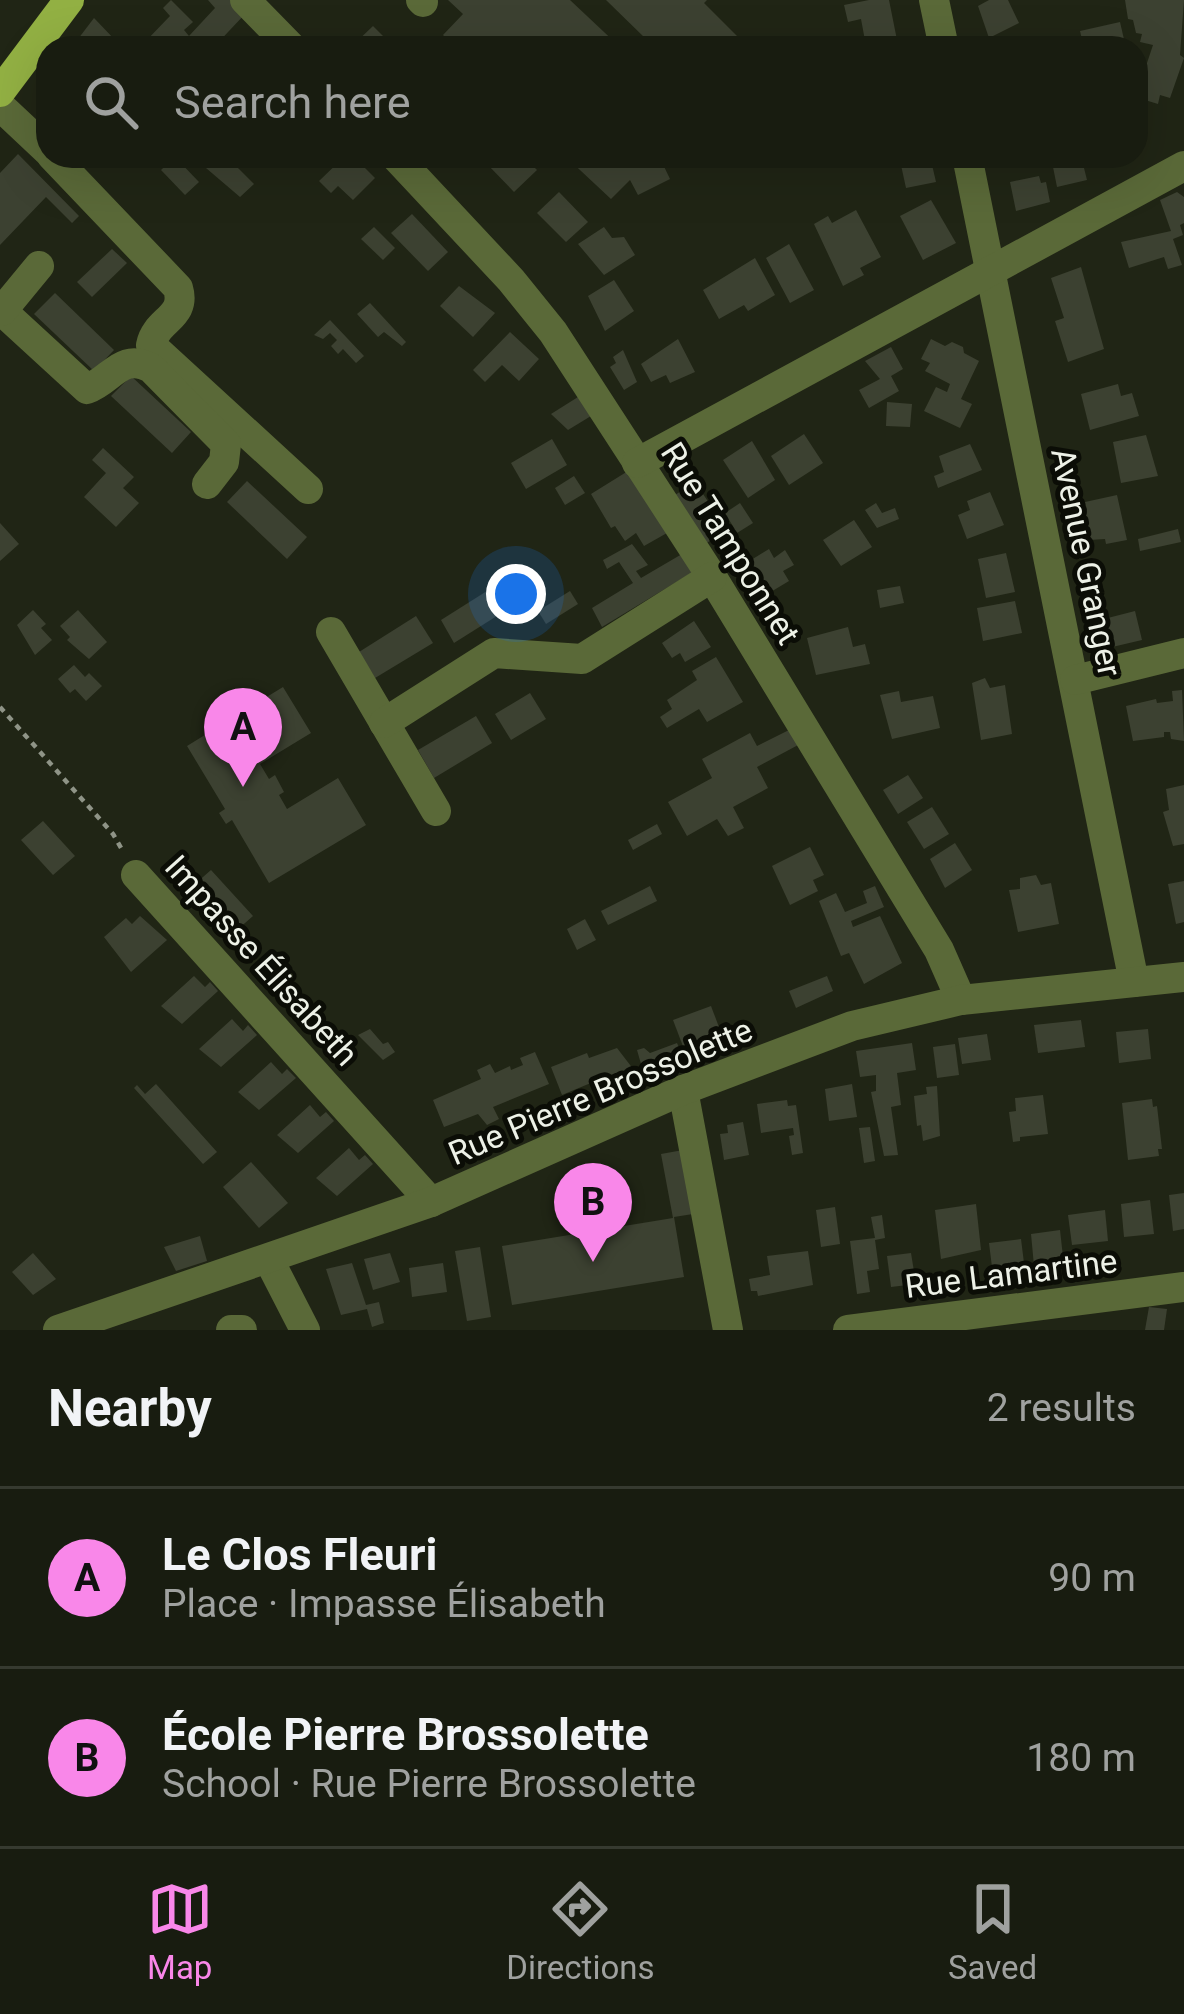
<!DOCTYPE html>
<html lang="en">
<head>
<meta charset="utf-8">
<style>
  :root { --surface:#181c10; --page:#25291e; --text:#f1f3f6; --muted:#9fa19f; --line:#363a30; --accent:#f987e9 }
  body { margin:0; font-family:Roboto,sans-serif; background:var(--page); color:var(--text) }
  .you { position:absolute; left:516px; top:594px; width:42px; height:42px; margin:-30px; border:9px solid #fff; border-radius:50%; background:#1a73e8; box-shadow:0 0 0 18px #1a73e833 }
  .badge { display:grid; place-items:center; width:78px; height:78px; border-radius:50%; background:var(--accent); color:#111; font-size:39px; font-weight:700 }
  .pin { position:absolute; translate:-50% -99px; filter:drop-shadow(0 3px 6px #0008) }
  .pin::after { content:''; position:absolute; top:63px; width:42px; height:36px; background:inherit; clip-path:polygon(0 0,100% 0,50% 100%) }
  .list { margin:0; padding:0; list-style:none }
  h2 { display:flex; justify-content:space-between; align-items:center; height:156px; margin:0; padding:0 48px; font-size:51px }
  h2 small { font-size:39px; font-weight:400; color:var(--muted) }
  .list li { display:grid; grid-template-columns:78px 1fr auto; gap:36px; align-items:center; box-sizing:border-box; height:180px; padding:0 48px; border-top:3px solid var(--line) }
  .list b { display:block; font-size:45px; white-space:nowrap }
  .list p { margin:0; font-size:39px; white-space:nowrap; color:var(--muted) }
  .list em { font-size:39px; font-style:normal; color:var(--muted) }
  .icon { flex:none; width:66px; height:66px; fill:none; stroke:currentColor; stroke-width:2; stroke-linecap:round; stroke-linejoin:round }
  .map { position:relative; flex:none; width:1184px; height:1330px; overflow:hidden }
  .search { position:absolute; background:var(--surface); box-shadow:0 12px 48px #0002; left:36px; right:36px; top:36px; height:132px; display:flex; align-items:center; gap:30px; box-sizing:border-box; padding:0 42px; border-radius:36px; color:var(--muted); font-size:45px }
  .sheet { height:516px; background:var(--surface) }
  nav { display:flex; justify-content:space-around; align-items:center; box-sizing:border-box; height:168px; border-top:3px solid var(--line); background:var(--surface); font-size:33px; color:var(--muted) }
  nav a { display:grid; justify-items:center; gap:6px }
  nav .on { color:var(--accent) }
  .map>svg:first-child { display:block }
  .building { fill:#3c4131 }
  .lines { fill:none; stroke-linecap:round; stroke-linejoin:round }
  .path { stroke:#8f9487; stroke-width:4.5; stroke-dasharray:6 6; stroke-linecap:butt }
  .minor { stroke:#5a6938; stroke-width:30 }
  .major { stroke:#92b043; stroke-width:30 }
  .labels { text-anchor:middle; stroke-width:10; stroke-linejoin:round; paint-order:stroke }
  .street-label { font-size:33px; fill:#edf1e7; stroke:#0b0d06 }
</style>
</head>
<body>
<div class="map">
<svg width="1184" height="1330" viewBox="0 0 1184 1330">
  <rect width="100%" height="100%" fill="#202515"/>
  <g class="building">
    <polygon points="171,0 193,22 184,30 189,36 215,8 208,0 232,0 245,14 213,48 151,48 144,43 170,16 163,8"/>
    <polygon points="448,0 570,0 621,48 456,48 443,35 463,14"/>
    <polygon points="606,0 707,0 704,3 749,48 636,48 645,38"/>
    <polygon points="869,0 889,0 897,40 866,46 861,19 848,22 844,5"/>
    <polygon points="989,0 1008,0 1019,23 989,38 978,6"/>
    <polygon points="1125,0 1184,0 1180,55 1184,58 1170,98 1160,95 1158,104 1145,100 1148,92 1141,89 1146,76 1139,74 1141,67 1145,69 1153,45 1140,42 1142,34 1136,33 1133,20 1128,19"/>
    <polygon points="94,18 116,41 122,48 80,48 75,43"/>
    <polygon points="1120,22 1126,48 1084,48 1080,31"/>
    <polygon points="373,26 395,48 350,48"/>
    <polygon points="18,154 79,216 72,223 46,197 0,245 0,173"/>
    <polygon points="191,156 226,156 254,184 240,197 206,168 211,163 209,160 202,166"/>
    <polygon points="345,156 353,156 375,178 353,200 338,186 331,193 319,181"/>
    <polygon points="494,156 523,156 537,170 514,192 486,163"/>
    <polygon points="565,156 659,156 670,179 638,195 630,180 611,199"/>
    <polygon points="899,156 930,156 936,182 906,188"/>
    <polygon points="1081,156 1087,180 1057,187 1052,162"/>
    <polygon points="175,157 199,182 185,195 161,170"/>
    <polygon points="1039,176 1041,183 1046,182 1050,202 1016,211 1010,182"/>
    <polygon points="559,192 588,222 566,242 537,213"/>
    <polygon points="1177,192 1184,197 1184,223 1180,225 1183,235 1173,239 1182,265 1168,269 1164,257 1129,268 1121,242 1171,231 1160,200"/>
    <polygon points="931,200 956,243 923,260 900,216"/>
    <polygon points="856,210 881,257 860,268 864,275 843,286 814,224 828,216 832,223"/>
    <polygon points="412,214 448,252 428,271 391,233"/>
    <polygon points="374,227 395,248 383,260 361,239"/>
    <polygon points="604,227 612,238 624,237 635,255 604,275 578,244"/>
    <polygon points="789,244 814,290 790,303 766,258"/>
    <polygon points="112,249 127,263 92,297 77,282"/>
    <polygon points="755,258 775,295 748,311 744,305 719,319 703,290"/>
    <polygon points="1081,267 1104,349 1068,362 1055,321 1064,318 1051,278"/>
    <polygon points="614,280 634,311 605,331 588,296"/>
    <polygon points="459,286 495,313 473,337 440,306"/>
    <polygon points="55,293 114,350 94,371 34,314"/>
    <polygon points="370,303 406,342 402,346 384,332 378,337 357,314"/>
    <polygon points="330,320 364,356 356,363 343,349 338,354 331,346 337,340 330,333 323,339 314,335"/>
    <polygon points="510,332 539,359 519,381 502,365 485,382 473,370"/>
    <polygon points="678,339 695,372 670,383 666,375 651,382 641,364"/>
    <polygon points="931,339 945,346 952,342 963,347 964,353 979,361 961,399 972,404 960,428 924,411 936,387 947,392 950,384 925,371 930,363 921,359"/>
    <polygon points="891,347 903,369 891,376 899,391 869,408 859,390 880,379 865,361"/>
    <polygon points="623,350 637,382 624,390 610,367 616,363 613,357"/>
    <polygon points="131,376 191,432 172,453 111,396"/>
    <polygon points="1118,384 1121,396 1132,393 1139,416 1090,430 1081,394"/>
    <polygon points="578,397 591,416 568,430 551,414"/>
    <polygon points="887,402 912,404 910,427 886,426"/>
    <polygon points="804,434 823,463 789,485 771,456"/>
    <polygon points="1146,435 1158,476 1121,483 1113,442"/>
    <polygon points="552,439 567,465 526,489 511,463"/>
    <polygon points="752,441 775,480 748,498 723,460"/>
    <polygon points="970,444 982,470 938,488 934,476 944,472 939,456"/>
    <polygon points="103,448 134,477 123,488 139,503 116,527 84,497 106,473 92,460"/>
    <polygon points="628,471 667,533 644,546 636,533 625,541 615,526 611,528 591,494"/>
    <polygon points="574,476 585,493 565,505 555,488"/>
    <polygon points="247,481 307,537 287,559 227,502"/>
    <polygon points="695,482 715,512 705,518 716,537 705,544 675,495"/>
    <polygon points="990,492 1004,525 967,539 958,515 970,510 967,501"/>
    <polygon points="1117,495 1127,540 1106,544 1105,539 1089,540 1083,511 1087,510 1085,502"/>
    <polygon points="740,503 753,523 737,533 725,513"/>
    <polygon points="876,503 882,513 895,508 899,519 877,528 865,510"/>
    <polygon points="854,520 872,547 841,566 823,540"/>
    <polygon points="0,523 19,544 0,561"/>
    <polygon points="1178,529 1181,542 1140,551 1138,539"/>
    <polygon points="632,544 648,565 636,571 641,578 682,554 693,572 602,627 592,608 633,583 619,562 607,569 603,560"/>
    <polygon points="769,549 774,558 785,550 794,565 783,571 789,581 764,596 743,565"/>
    <polygon points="1006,553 1015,592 986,598 978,559"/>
    <polygon points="498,584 511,607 454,643 441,620"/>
    <polygon points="900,586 904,603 880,608 877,590"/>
    <polygon points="570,591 578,604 546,624 538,611"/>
    <polygon points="1015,601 1022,633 983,641 977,608"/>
    <polygon points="33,610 46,624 41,628 52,640 35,655 17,625"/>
    <polygon points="78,610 107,642 89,659 67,640 70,637 60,626"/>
    <polygon points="1135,611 1142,640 1108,648 1100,620"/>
    <polygon points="416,616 433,643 375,678 359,652"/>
    <polygon points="694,621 711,647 685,662 680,653 672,658 662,643"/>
    <polygon points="848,627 853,647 865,644 870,664 816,675 807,638"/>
    <polygon points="716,657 743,702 707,722 699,709 667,728 660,717 672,709 667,700 697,680 692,671"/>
    <polygon points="74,665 85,677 89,673 102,686 86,701 75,689 70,693 58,679"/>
    <polygon points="985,678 990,688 1005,685 1012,734 981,740 972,683"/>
    <polygon points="283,687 311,733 260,764 269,779 275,775 284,792 279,795 287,809 338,778 366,825 269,883 232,820 226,824 219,813 225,809 187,746"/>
    <polygon points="1182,690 1184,741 1171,739 1170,732 1164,732 1164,737 1133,741 1126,706 1156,699 1157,703 1173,701 1172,691"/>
    <polygon points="899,691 901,702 933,696 940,728 892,739 880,695"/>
    <polygon points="530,693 546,719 511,740 495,714"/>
    <polygon points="476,716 492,743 434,778 418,750"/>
    <polygon points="791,729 800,744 757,767 768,788 733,807 744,828 728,836 717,819 687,836 668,802 712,778 702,759 750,733 757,746"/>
    <polygon points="908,775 923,798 898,814 883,790"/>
    <polygon points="1184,785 1184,844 1173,846 1163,812 1169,810 1166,789"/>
    <polygon points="932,807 949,834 924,849 907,822"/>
    <polygon points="43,821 75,856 53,875 21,840"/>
    <polygon points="657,824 662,834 633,850 628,840"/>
    <polygon points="955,843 972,870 945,888 930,859"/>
    <polygon points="810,847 824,875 813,880 818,891 790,905 772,866"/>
    <polygon points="211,870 253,916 229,937 211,912 208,914 187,891"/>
    <polygon points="1036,875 1041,885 1051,883 1059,924 1018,932 1009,890 1020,889 1020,878"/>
    <polygon points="1184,881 1184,922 1176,924 1168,884"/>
    <polygon points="650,886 657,901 608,925 601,911"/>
    <polygon points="875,886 884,907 851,921 853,927 880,916 902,963 864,984 849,953 841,956 819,901 836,893 845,912 867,903 863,891"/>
    <polygon points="140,916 167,940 131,972 104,937 126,918 132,924"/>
    <polygon points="585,919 596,940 577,950 567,929"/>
    <polygon points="194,976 205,987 210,982 218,991 182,1024 161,1006"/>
    <polygon points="827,976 833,991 796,1008 789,991"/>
    <polygon points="711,1006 722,1035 684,1049 673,1020"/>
    <polygon points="232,1019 243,1031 248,1025 257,1035 221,1067 199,1049"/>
    <polygon points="1081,1020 1085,1047 1038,1053 1034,1025"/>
    <polygon points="370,1029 383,1044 388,1042 395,1052 383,1060 358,1035"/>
    <polygon points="1148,1029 1151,1059 1119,1063 1116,1032"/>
    <polygon points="987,1034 991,1060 962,1064 958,1038"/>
    <polygon points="677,1043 686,1064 675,1068 677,1073 647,1085 637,1050 644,1048 650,1053"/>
    <polygon points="912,1043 916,1070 897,1073 901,1105 891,1107 898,1155 884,1156 871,1092 876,1091 876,1075 860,1077 856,1051"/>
    <polygon points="955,1044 959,1075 937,1078 933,1047"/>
    <polygon points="617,1048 637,1074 614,1083 601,1085 598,1080 562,1095 551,1067 587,1053 589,1058"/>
    <polygon points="535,1052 549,1084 493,1107 499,1119 487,1125 478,1114 444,1127 433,1100 481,1079 477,1070 490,1064 495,1073 510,1066 511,1070 523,1065 520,1058"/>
    <polygon points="271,1062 282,1074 287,1069 296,1078 259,1110 238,1092"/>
    <polygon points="156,1084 217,1152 203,1164 134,1088 137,1085 145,1094"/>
    <polygon points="852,1084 857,1117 829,1121 825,1089"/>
    <polygon points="937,1086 940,1136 923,1141 921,1125 917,1126 914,1096 927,1094 926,1087"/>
    <polygon points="1043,1095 1048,1134 1020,1137 1020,1141 1013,1142 1009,1112 1016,1111 1015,1098"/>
    <polygon points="1152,1099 1153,1107 1157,1106 1162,1149 1158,1149 1159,1156 1128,1160 1122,1103"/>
    <polygon points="787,1100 788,1106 796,1105 803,1153 792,1155 789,1136 794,1135 793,1128 761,1133 757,1104"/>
    <polygon points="310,1105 320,1117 326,1112 334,1121 298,1153 277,1135"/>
    <polygon points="743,1122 749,1155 724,1160 720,1134 728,1133 727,1125"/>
    <polygon points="870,1127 875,1161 864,1163 859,1128"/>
    <polygon points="349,1148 359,1160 365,1155 373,1164 337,1196 316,1178"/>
    <polygon points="683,1150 693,1214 674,1217 684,1277 512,1305 502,1246 673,1218 661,1154"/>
    <polygon points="251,1162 288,1203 259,1228 223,1187"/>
    <polygon points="1184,1193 1184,1229 1173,1231 1169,1195"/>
    <polygon points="1150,1200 1154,1234 1124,1237 1121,1204"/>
    <polygon points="976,1204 981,1250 941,1259 935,1210"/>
    <polygon points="835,1207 840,1244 821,1247 816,1210"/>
    <polygon points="1105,1210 1108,1241 1072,1245 1068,1215"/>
    <polygon points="882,1215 885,1238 875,1240 879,1269 867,1271 870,1292 857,1294 850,1241 875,1238 871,1217"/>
    <polygon points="1060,1230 1064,1266 1034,1266 1031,1234"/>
    <polygon points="200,1236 207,1261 176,1271 164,1247"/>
    <polygon points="1021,1239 1025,1271 993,1275 989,1243"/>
    <polygon points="480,1247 491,1317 467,1321 455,1251"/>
    <polygon points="808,1251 813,1285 758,1296 757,1291 751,1291 749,1279 770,1275 767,1256"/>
    <polygon points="33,1253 56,1279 33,1295 12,1272"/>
    <polygon points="390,1253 400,1282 373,1290 364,1259"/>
    <polygon points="911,1253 916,1284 891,1287 887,1256"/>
    <polygon points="352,1263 366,1305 379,1302 384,1323 372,1327 367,1309 341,1315 326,1269"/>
    <polygon points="443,1263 447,1292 412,1297 409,1268"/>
    <polygon points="1149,1307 1167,1309 1164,1330 1145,1330"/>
  </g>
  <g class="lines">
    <polyline class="path" points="0,707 113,834 124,853"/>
    <g class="minor">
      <polyline points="245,0 292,48"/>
      <polyline points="421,0 423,2"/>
      <polyline points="934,0 944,48"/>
      <polyline points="0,106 48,151"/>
      <path d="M 52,156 L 178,288 C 187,318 156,319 151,345 L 308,489"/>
      <polyline points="395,156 511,280 553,332 712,577 939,950 961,1000"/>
      <polyline points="967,156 1134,982"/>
      <path d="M 0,309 L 87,389 C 112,380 121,352 151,368 L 226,444 L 224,462 L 207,484"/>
      <polyline points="2,311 39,266"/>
      <polyline points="637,463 1184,166"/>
      <polyline points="331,632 436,811"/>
      <polyline points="1075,680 1184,653"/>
      <polyline points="384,723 494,653 582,659 712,577"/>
      <polyline points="136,875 431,1202"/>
      <polyline points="683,1090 728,1330"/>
      <polyline points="269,1260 305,1330"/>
      <polyline points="58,1330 431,1202 683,1090 852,1026 961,1000 1184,977"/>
      <polyline points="231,1330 242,1330"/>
      <polyline points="848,1330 1184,1287"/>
    </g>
    <polyline class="major" points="0,92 69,0"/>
  </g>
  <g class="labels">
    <g class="street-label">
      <text transform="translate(731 543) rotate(58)" y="12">Rue Tamponnet</text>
      <text transform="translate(1087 562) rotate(78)" y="12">Avenue Granger</text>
      <text transform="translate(262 960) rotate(48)" y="12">Impasse Élisabeth</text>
      <text transform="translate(600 1091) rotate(-23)" y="12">Rue Pierre Brossolette</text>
      <text transform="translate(1011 1273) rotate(-7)" y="12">Rue Lamartine</text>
    </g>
  </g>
</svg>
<div class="you"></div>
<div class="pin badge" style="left:243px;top:787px">A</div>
<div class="pin badge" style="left:593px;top:1262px">B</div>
<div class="search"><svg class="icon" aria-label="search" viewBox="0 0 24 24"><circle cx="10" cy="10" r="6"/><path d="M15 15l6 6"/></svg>Search here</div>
</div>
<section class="sheet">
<h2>Nearby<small>2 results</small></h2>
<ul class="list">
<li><span class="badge">A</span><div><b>Le Clos Fleuri</b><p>Place · Impasse Élisabeth</p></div><em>90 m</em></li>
<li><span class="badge">B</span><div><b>École Pierre Brossolette</b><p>School · Rue Pierre Brossolette</p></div><em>180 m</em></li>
</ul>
</section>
<nav>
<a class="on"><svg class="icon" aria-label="map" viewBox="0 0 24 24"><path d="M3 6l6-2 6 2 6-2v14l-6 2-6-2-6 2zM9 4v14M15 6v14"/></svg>Map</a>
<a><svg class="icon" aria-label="directions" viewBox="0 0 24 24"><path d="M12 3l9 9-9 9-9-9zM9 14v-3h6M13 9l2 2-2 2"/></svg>Directions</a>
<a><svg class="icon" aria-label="saved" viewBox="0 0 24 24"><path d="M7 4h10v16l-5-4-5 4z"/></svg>Saved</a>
</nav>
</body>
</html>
